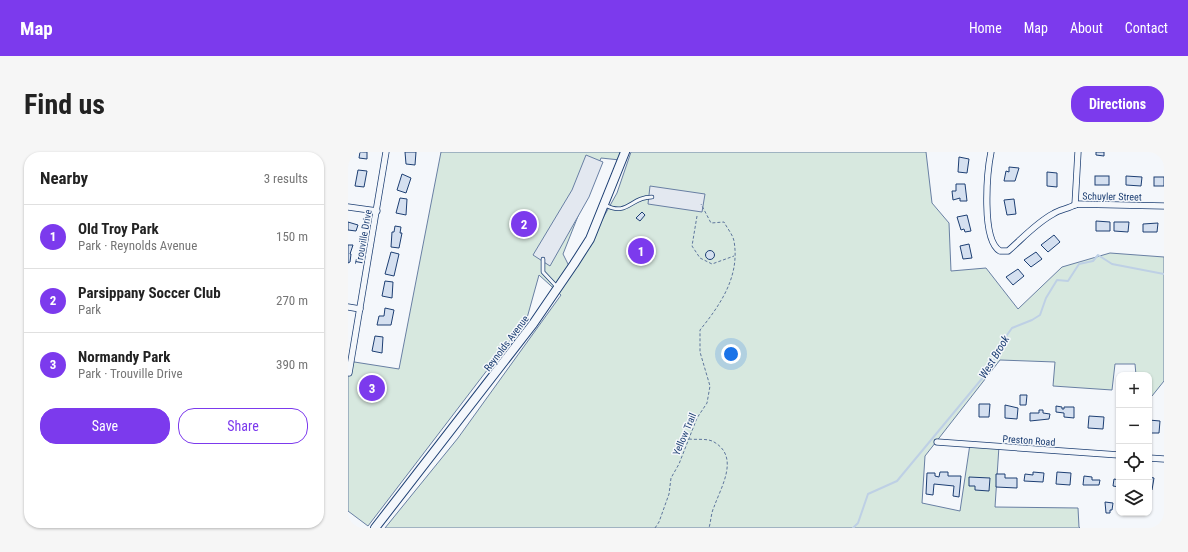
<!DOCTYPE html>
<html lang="en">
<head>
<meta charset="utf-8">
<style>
  :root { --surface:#fff; --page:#f6f6f6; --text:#222; --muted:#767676; --line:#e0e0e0; --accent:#7c3aed }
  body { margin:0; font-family:"Roboto Condensed",sans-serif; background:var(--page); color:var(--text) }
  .controls { position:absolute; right:12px; bottom:12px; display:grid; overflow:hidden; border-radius:8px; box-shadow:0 1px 3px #0004 }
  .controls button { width:36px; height:36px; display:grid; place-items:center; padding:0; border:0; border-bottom:1px solid var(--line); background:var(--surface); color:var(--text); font:20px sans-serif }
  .you { position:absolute; left:383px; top:202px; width:14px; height:14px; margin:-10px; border:3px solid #fff; border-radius:50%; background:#1a73e8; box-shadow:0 0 0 6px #1a73e833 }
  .badge { display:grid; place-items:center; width:26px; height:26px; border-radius:50%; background:var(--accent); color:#fff; font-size:13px; font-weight:700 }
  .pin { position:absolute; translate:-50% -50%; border:2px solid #fff; box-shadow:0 1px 4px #0006 }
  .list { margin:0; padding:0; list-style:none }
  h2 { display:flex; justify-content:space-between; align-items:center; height:52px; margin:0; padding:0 16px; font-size:17px }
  h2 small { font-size:13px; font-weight:400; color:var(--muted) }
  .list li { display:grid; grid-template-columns:26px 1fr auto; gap:12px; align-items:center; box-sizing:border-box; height:64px; padding:0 16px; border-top:1px solid var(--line) }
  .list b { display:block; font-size:15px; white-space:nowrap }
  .list p { margin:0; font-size:13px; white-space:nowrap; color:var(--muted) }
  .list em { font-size:13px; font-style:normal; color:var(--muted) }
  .actions { display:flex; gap:8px; padding:12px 16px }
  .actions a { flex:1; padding:9px 0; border:1px solid var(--accent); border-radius:16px; text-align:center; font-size:14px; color:var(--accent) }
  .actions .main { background:var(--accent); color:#fff }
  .icon { flex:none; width:22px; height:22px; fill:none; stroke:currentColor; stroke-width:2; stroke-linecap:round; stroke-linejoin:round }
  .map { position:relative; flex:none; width:816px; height:376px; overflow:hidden; border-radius:16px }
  header { display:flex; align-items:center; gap:24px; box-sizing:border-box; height:56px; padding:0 20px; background:var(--accent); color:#fff }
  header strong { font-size:19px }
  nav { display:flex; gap:22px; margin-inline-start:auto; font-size:14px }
  .intro { display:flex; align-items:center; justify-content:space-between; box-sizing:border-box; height:96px; padding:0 24px }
  h1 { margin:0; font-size:28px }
  .button { padding:10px 18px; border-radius:16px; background:var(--accent); color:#fff; font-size:14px; font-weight:700 }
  main { display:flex; gap:24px; padding:0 24px }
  aside { flex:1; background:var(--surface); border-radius:16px; box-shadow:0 1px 3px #0004 }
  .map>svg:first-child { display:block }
  .green { fill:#d7e8df; stroke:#687fa3 }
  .parking { fill:#e3e8f0; stroke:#687fa3 }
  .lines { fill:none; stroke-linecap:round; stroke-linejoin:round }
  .stream { stroke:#bed0e5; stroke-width:2 }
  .building { fill:#d5e0f0; stroke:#1d3f73 }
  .lane-casing { stroke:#1d3f73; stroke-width:4.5 }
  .street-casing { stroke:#1d3f73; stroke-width:7 }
  .secondary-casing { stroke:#1d3f73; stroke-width:10 }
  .path { stroke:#5e769c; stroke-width:1; stroke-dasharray:3 2; stroke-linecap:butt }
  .lane { stroke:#f4f7fb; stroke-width:3 }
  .street { stroke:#f4f7fb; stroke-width:5.5 }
  .secondary { stroke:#f4f7fb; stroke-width:8 }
  .labels { text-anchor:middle; stroke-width:3; stroke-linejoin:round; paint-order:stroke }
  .street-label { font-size:10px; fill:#1d3f73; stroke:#f4f7fb }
  .water-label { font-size:11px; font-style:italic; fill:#1d3f73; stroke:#f4f7fb }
</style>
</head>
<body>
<header>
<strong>Map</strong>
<nav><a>Home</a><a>Map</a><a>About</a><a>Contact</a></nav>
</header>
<div class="intro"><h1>Find us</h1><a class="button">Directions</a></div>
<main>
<aside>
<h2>Nearby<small>3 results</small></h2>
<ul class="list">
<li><span class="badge">1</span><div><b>Old Troy Park</b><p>Park · Reynolds Avenue</p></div><em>150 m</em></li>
<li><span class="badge">2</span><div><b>Parsippany Soccer Club</b><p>Park</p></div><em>270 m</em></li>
<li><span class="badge">3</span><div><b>Normandy Park</b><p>Park · Trouville Drive</p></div><em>390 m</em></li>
</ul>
<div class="actions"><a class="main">Save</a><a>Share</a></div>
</aside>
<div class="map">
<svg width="816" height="376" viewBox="0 0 816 376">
  <rect width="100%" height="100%" fill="#f4f7fb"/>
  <polygon class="green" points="93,0 274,0 272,8 253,6 215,102 223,118 222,125 269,41 283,0 578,0 584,51 601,71 603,119 638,116 670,157 714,115 762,101 816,105 816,229 804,244 801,243 801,223 788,223 787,212 767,212 764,238 705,234 707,210 652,208 577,304 574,351 612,359 622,292 651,294 647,355 730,356 731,375 732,376 37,376 110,286 213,143 191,123 179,166 20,374 0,359 0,209 51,217"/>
  <g class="parking">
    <polygon points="238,3 255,10 241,45 202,114 185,103 224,38"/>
    <polygon points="302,34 357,42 354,60 300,52"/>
  </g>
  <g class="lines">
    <polyline class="stream" points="505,376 510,371 520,342 549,329 637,223 647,207 649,197 664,176 684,168 692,163 698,146 709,128 720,129 731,112 745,109 750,103 764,112 816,122"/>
  </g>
  <g class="building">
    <polygon points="12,0 19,0 19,7 11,6"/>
    <polygon points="57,0 68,0 67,13 58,12"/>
    <polygon points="748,0 756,0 756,4 748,3"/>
    <polygon points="611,5 621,7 619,21 610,20"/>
    <polygon points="661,15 671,16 667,29 656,29 658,19 661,20"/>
    <polygon points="10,18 19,19 16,35 7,34"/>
    <polygon points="699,20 709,21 709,35 699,34"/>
    <polygon points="54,22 63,26 58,41 49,38"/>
    <rect x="747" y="24" width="14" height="9"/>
    <polygon points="778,24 794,25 793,34 778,33"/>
    <rect x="806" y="25" width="10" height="9"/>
    <polygon points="608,32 617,32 619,49 612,49 612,46 605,48 604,39 608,39"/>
    <polygon points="52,46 59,47 58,63 48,61"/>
    <polygon points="666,47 668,62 659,63 656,48"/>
    <polygon points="294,60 297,63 292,69 288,66"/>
    <polygon points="619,63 623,79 617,80 616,77 613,78 609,65"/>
    <polygon points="748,69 762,70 762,79 748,79"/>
    <polygon points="0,70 10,73 8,79 0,78"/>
    <polygon points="766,70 781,70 780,80 766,79"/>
    <polygon points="810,71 809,80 795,80 795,72"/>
    <polygon points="47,74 53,75 52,81 54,81 51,96 43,95 44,80 46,80"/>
    <polygon points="706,83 712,90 700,100 693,93"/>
    <polygon points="621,92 624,106 615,107 612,94"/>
    <polygon points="0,93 5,93 2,102 3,102 2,110 0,111"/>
    <circle cx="362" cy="103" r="4.5"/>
    <polygon points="43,100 51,102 46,124 37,122"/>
    <polygon points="688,100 694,107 683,115 676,108"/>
    <polygon points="670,117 676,124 665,133 658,125"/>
    <polygon points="37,129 45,130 44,146 34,144"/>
    <polygon points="37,156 46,158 43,173 29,173 31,164 36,164"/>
    <polygon points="27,184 35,185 34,201 24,199"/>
    <polygon points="672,243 679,243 678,253 672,253"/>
    <polygon points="631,252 642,252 641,265 631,265"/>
    <polygon points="657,253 670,256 669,267 657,266"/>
    <polygon points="708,254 714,255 714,257 716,257 716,255 726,255 726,266 716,265 716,261 708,260"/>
    <polygon points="691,258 695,258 695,261 702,262 701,267 682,269 682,261 691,261"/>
    <polygon points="741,264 756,265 755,277 740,276"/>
    <polygon points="801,268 812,269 811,281 801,281"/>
    <polygon points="592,320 600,320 600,324 613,324 611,345 605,344 606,334 586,332 585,343 578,342 579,321 587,321 587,324 591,325"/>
    <polygon points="685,320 696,321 695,330 676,329 677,322 685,323"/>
    <polygon points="709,320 723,321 722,333 708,332"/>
    <polygon points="648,322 657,322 657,326 669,326 669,336 648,335"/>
    <polygon points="736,324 744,325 744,328 752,328 751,333 735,333"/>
    <polygon points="621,325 642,326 641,339 627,338 627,334 621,334"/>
    <polygon points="801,325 806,326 804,338 801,338"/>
    <polygon points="766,327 771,328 771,337 771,335 765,334"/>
    <polygon points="757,350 765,351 764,358 762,358 762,361 758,361"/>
  </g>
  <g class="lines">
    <g class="lane-casing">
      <g id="lane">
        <path d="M 257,53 C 280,65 282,45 304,45"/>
        <polyline points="195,107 195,120 210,136"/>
      </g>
    </g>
    <g class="street-casing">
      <g id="street">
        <path d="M 643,0 C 639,20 633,88 652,99 L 660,99 C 674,87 688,71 705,62 C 712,57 721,57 728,52 L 816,54"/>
        <polyline points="727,53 730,0"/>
        <polyline points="0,55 29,59"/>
        <polyline points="0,155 12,157"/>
        <polyline points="1,221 38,0"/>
        <polyline points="589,290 771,303"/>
        <polyline points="801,306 816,307"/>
      </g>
    </g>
    <g class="secondary-casing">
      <polyline id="secondary" points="27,376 185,172 226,112 242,87 277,0"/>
    </g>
    <g class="path">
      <polyline points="349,64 344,94 352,106 364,112 386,104"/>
      <path d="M 341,287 C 348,288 360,286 366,290 C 392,305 373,335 366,355 C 363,361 363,369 361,376"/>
      <path d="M 307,376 L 311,370 L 321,342 L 323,326 L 331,312 L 349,266 L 359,251 L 362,234 L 352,200 L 352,178 C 373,152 392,124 386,89 C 385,83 379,76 376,70 L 363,71 L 353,52"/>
    </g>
    <use href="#lane" class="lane"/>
    <use href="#street" class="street"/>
    <use href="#secondary" class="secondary"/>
  </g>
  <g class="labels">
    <g class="street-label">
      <text transform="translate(764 44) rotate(1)" y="4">Schuyler Street</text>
      <text transform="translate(15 85) rotate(-80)" y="4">Trouville Drive</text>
      <text transform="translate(158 191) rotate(-53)" y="4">Reynolds Avenue</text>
      <text transform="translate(336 282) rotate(-67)" y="4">Yellow Trail</text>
      <text transform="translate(681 288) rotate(4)" y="4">Preston Road</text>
    </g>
    <g class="water-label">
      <text transform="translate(646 205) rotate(-59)" y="4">West Brook</text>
    </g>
  </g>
</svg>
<div class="controls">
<button>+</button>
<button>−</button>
<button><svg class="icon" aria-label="locate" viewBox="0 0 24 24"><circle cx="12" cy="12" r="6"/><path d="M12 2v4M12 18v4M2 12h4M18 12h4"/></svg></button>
<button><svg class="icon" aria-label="layers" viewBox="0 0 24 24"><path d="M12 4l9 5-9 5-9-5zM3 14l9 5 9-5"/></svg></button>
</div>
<div class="you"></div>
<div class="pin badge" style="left:293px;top:99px">1</div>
<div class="pin badge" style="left:176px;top:72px">2</div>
<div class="pin badge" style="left:24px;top:236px">3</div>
</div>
</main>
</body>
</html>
